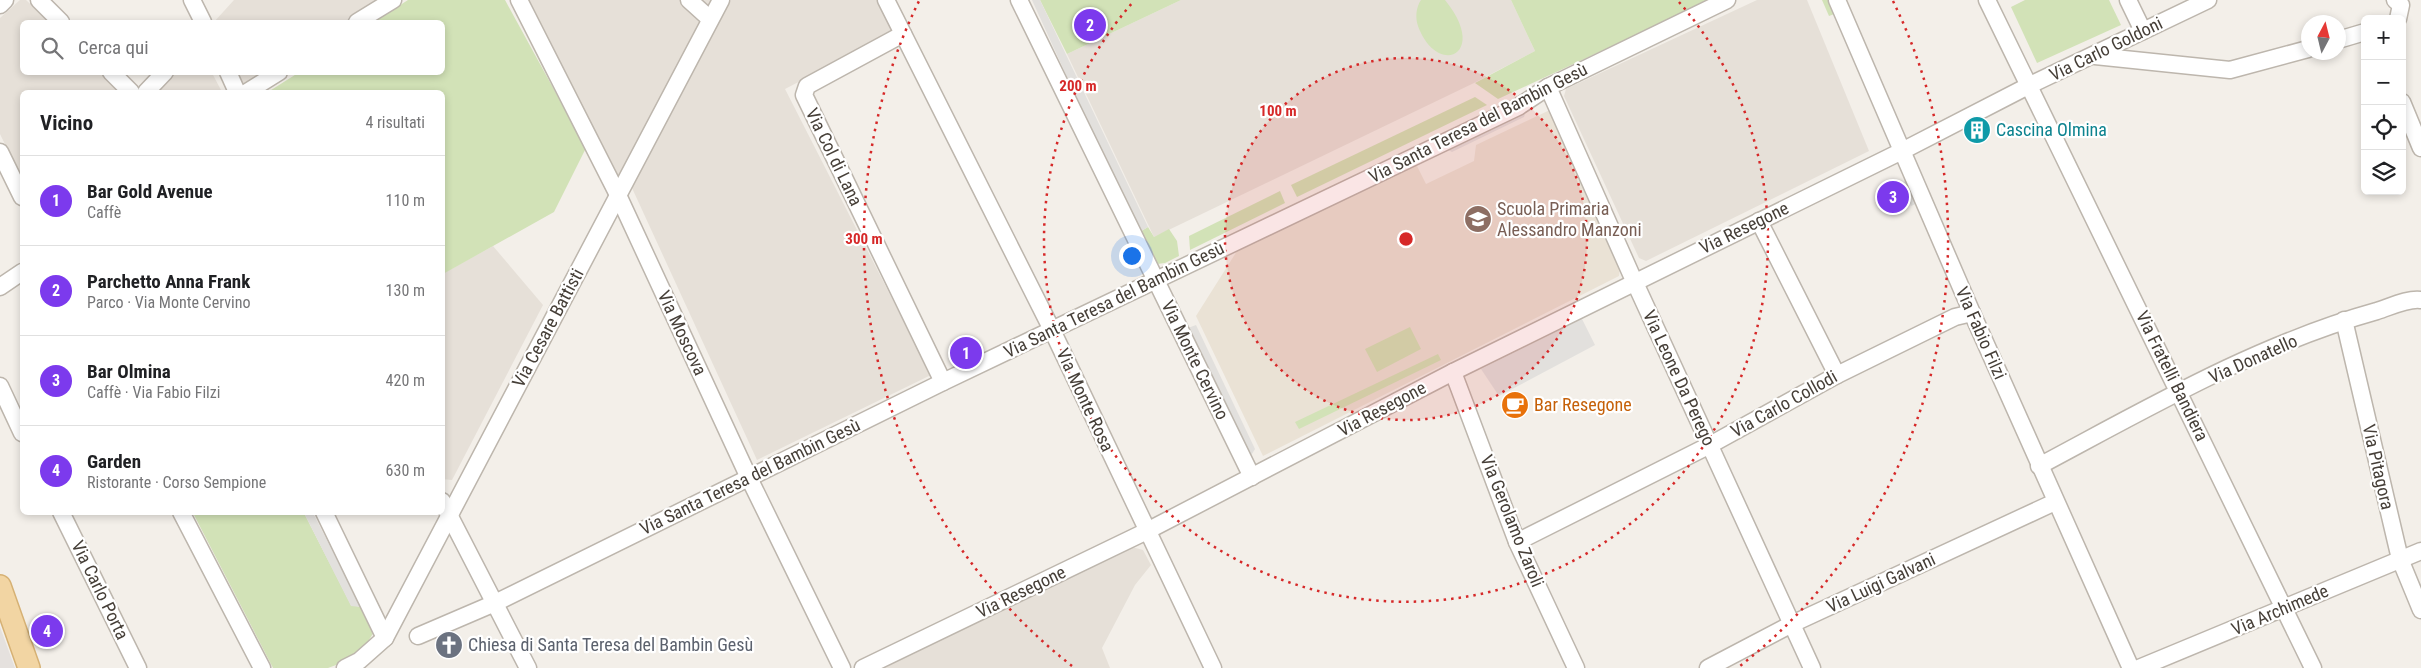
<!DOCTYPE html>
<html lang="it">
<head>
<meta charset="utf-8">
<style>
  :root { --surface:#fff; --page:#f6f6f6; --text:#202124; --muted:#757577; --line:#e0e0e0; --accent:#7c3aed }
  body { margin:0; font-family:"Roboto Condensed",sans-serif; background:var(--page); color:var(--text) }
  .controls { position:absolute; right:15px; top:15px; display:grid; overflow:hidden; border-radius:8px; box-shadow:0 2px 8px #0003 }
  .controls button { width:45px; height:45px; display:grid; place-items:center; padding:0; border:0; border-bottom:1px solid var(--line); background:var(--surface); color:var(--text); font:25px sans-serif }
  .compass { position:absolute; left:2301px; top:15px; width:45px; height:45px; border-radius:50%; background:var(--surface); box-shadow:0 2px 8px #0003; rotate:7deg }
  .you { position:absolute; left:1131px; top:255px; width:18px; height:18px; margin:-12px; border:4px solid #fff; border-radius:50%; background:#1a73e8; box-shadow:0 0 0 8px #1a73e833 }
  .badge { display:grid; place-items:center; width:32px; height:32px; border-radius:50%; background:var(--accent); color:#fff; font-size:16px; font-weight:700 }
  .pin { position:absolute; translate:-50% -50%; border:2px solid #fff; box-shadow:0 1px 5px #0006 }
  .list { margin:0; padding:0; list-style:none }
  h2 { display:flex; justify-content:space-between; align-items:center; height:65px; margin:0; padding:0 20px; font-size:21px }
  h2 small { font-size:16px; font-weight:400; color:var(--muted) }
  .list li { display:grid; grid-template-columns:32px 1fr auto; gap:15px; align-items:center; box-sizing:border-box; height:90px; padding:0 20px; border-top:1px solid var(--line) }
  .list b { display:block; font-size:19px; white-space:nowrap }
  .list p { margin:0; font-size:16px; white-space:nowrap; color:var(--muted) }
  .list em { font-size:16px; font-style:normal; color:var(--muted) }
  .icon { flex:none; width:28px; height:28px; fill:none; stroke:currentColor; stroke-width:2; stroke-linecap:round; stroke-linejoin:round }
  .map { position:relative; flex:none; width:2421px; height:668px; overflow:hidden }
  .search { position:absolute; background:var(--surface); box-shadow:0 2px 8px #0003; left:20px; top:20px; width:425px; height:55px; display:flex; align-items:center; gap:12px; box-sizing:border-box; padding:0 18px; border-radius:8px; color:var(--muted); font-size:19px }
  .panel { position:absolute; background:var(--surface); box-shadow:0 2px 8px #0003; left:20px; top:90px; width:425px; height:425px; border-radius:8px }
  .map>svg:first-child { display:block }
  .residential { fill:#e6e0d8 }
  .industrial { fill:#e5e1de }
  .education { fill:#eae2d5 }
  .green { fill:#d2e2b7 }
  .parking { fill:#e2e0dd }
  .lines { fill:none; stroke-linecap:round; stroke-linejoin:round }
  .minor-casing { stroke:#bdb6ad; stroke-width:19 }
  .major-casing { stroke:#d6b174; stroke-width:24 }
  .minor { stroke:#fff; stroke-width:16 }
  .major { stroke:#f2d5a3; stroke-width:21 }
  .ring { fill:none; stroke:#d62828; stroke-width:2.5; stroke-dasharray:2.5 5 }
  .labels { text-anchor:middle; stroke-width:4.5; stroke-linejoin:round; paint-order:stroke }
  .street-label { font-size:18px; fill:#463f38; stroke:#fff }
  .culture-label { font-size:18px; fill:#0d838f; stroke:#fff; text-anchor:start }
  .education-label { font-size:18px; fill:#785e54; stroke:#fff; text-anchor:start }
  .food-label { font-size:18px; fill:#c56008; stroke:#fff; text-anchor:start }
  .worship-label { font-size:18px; fill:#5b616d; stroke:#fff; text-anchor:start }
  .centre { fill:#d62828; stroke:#fff; stroke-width:2.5 }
  .ring-label { font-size:15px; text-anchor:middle; font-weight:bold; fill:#d62828; stroke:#fff; stroke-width:4.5; stroke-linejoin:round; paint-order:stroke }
</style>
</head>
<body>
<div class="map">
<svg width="2421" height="668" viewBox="0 0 2421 668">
  <rect width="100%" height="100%" fill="#f3efe9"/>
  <g class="residential">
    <polygon points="20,0 26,0 49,22 22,22 22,72 100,73 121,92 22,92 22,179 0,134 0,18"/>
    <polygon points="234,0 396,0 360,22 214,22"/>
    <polygon points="521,0 715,0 623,186"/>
    <polygon points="731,0 878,0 893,33 785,89 931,375 757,460 632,188"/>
    <polygon points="1181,0 1511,0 1535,51 1474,83 1154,237 1067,54"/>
    <polygon points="1757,0 1807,0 1869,151 1646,261 1639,258 1564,96 1566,89"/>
    <polygon points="172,72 212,73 222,92 149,92"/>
    <polygon points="228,73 280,73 247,92"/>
    <polygon points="493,246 543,305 452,480 442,479 442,274"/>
    <polygon points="1132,547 1143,550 1151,565 1135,585 1102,648 1110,668 879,668"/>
  </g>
  <polygon class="industrial" points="0,627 15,668 0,668"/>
  <polygon class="education" points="1550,110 1620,268 1619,276 1263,456 1196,316 1237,251 1416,164 1426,184 1474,161 1476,145"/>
  <g class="green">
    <polygon points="408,0 505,0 586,148 554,212 443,274 442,92 268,92 298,73 442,72 442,22 374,22"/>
    <polygon points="1040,0 1181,0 1067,54"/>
    <path d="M 1421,0 L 1445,0 C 1490,55 1437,78 1418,26 C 1415,18 1416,7 1421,0 Z"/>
    <polygon points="1511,0 1711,0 1498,99 1475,83 1535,51"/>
    <polygon points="1822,0 1831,0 1837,13 1829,16"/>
    <polygon points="2025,0 2109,0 2121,25 2037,63 2011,7"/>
    <polygon points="1475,97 1487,105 1297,197 1291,185"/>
    <polygon points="1280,191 1285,203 1190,250 1189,236"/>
    <polygon points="1148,227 1154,237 1169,229 1177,241 1179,256 1165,263 1157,264 1138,233"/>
    <polygon points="1410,327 1421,349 1377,372 1365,349"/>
    <polygon points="1438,354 1441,360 1299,429 1295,422"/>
    <path d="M 193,513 L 304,513 L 351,605 L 361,607 L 374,631 C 367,648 346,662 328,668 C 315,668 288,668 273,668 Z"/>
  </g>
  <g class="parking">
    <polygon points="1032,0 1040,0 1148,227 1138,233"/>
    <polygon points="1519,110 1525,114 1524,117 1452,152 1445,148"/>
    <polygon points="1913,177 1923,201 1911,206 1901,183"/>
    <polygon points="1582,319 1595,345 1499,396 1481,369"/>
    <polygon points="1196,325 1255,449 1250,457 1188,328"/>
    <polygon points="304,513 313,513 361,607 351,606"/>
  </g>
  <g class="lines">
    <g class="minor-casing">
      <g id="minor">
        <polyline points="39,0 61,22"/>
        <polyline points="192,0 203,22"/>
        <polyline points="519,0 618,195 749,478 842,668"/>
        <polyline points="689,0 710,19"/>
        <polyline points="886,0 1052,330 1213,668"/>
        <polyline points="1019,0 1252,477"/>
        <polyline points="1837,0 1972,313 2129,664"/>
        <polyline points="1987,0 2313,668"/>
        <polyline points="2128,0 2143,31"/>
        <polyline points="2395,0 2401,5 2398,19"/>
        <polyline points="0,5 5,0"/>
        <polyline points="357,22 393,0"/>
        <polyline points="903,34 807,86 804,95 943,382"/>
        <polyline points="2338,40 2365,32"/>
        <polyline points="2095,56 2230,70 2308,49"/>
        <polyline points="111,72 131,92"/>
        <polyline points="228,72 237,92"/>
        <polyline points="1548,87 1631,274 1812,668"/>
        <polyline points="146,92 165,72"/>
        <polyline points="247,92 279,72"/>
        <polyline points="2402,102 2421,148"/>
        <polyline points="0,152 22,197"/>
        <polyline points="1759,221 1837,375"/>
        <polyline points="0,287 22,272"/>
        <polyline points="2344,320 2400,559 2421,610"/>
        <polyline points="1453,372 1517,542 1576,668"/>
        <polyline points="0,386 22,433"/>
        <path d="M 2039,466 C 2148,408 2258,344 2377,311 C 2390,307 2408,298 2421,300"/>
        <polyline points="442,501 528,668"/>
        <polyline points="61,512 138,668"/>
        <polyline points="181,512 262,668"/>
        <polyline points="324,512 385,638"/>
        <polyline points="1517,542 1710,445 1837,375 1955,317 1972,313"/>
        <polyline points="418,636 495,603 943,382 1518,107 1548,87 1727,0"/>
        <polyline points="345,668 359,661 385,638 721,0"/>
        <polyline points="863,668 1147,531 1453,372 1902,151 2030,85 2208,0"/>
        <polyline points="1708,668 1792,624 2055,502"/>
        <polyline points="2139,668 2421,551"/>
      </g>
    </g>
    <g class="major-casing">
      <polyline id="major" points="0,586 29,668"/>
    </g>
    <use href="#minor" class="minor"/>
    <use href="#major" class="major"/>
  </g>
  <circle cx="1406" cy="239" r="181" fill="#d62828" fill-opacity=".12"/>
  <g class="ring">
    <circle cx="1406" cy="239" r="181"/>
    <path d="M1679 2A362 362 0 1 1 1133 2"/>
    <path d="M1072 666A542 542 0 0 1 919 1M1893 1A542 542 0 0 1 1740 666"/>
  </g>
  <defs>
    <g id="building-disc" transform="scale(1.4375)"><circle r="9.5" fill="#0f9aa8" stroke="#fff"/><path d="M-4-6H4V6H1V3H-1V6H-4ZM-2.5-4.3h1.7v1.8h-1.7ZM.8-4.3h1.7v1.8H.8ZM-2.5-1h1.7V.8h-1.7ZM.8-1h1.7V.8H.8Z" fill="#fff"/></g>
    <g id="school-disc" transform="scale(1.4375)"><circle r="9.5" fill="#8d6e63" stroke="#fff"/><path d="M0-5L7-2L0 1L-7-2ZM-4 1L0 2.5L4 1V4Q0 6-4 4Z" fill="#fff"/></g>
    <g id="cafe-disc" transform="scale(1.4375)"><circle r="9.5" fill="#e8710a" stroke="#fff"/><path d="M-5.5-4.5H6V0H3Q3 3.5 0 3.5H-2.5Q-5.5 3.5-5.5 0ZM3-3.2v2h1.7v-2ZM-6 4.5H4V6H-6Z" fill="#fff"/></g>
    <g id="church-disc" transform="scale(1.4375)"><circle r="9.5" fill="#6b7280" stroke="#fff"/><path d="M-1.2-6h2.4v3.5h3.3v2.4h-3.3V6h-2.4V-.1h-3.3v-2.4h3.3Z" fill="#fff"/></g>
  </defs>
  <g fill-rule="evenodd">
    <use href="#building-disc" x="1977" y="130"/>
    <use href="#school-disc" x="1478" y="219"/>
    <use href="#cafe-disc" x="1515" y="405"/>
    <use href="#church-disc" x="449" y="645"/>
  </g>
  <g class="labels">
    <g class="street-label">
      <text transform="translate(2106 49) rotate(-26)" y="6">Via Carlo Goldoni</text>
      <text transform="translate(1478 123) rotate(-27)" y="6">Via Santa Teresa del Bambin Gesù</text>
      <text transform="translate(834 157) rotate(64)" y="6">Via Col di Lana</text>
      <text transform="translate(1744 228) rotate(-26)" y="6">Via Resegone</text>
      <text transform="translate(1114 300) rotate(-26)" y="6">Via Santa Teresa del Bambin Gesù</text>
      <text transform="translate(548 328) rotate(-62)" y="6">Via Cesare Battisti</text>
      <text transform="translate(682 333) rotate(65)" y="6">Via Moscova</text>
      <text transform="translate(1981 333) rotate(66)" y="6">Via Fabio Filzi</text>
      <text transform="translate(2253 359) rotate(-24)" y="6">Via Donatello</text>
      <text transform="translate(1195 360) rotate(64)" y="6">Via Monte Cervino</text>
      <text transform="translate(2172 376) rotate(64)" y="6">Via Fratelli Bandiera</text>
      <text transform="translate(1679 378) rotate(65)" y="6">Via Leone Da Perego</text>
      <text transform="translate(1085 400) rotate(65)" y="6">Via Monte Rosa</text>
      <text transform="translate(1784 404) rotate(-29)" y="6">Via Carlo Collodi</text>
      <text transform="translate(1382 409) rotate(-28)" y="6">Via Resegone</text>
      <text transform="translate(2378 467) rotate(77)" y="6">Via Pitagora</text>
      <text transform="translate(750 477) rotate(-26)" y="6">Via Santa Teresa del Bambin Gesù</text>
      <text transform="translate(1512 521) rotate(68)" y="6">Via Gerolamo Zaroli</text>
      <text transform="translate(1881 583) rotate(-25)" y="6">Via Luigi Galvani</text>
      <text transform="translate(100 590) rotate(64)" y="6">Via Carlo Porta</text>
      <text transform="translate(1021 592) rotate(-26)" y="6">Via Resegone</text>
      <text transform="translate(2280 610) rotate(-23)" y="6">Via Archimede</text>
    </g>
    <g class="culture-label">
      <text x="1996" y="136">Cascina Olmina</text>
    </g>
    <g class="education-label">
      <text x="1497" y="215">Scuola Primaria<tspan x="1497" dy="21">Alessandro Manzoni</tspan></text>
    </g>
    <g class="food-label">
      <text x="1534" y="411">Bar Resegone</text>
    </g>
    <g class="worship-label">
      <text x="468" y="651">Chiesa di Santa Teresa del Bambin Gesù</text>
    </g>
  </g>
  <circle cx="1406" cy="239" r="8" class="centre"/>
  <g class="ring-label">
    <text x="1078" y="91">200 m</text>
    <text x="1278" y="116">100 m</text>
    <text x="864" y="244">300 m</text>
  </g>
</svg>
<div class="controls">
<button>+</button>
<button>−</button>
<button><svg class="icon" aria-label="locate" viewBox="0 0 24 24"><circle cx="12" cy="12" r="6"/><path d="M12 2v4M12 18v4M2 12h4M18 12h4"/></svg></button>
<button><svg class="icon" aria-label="layers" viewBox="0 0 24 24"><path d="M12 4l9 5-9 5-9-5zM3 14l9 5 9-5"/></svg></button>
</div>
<svg class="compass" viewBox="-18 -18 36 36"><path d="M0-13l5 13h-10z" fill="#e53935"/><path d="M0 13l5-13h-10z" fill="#757577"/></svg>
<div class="you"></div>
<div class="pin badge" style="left:966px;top:353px">1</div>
<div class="pin badge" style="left:1090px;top:25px">2</div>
<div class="pin badge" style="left:1893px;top:197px">3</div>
<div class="pin badge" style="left:47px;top:631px">4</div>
<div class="search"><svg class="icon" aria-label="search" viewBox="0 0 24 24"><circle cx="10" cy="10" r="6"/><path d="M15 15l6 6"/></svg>Cerca qui</div>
<section class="panel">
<h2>Vicino<small>4 risultati</small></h2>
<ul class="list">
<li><span class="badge">1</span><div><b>Bar Gold Avenue</b><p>Caffè</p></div><em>110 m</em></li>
<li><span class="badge">2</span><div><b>Parchetto Anna Frank</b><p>Parco · Via Monte Cervino</p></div><em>130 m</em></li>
<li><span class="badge">3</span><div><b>Bar Olmina</b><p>Caffè · Via Fabio Filzi</p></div><em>420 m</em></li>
<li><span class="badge">4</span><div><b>Garden</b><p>Ristorante · Corso Sempione</p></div><em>630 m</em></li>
</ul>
</section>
</div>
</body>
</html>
